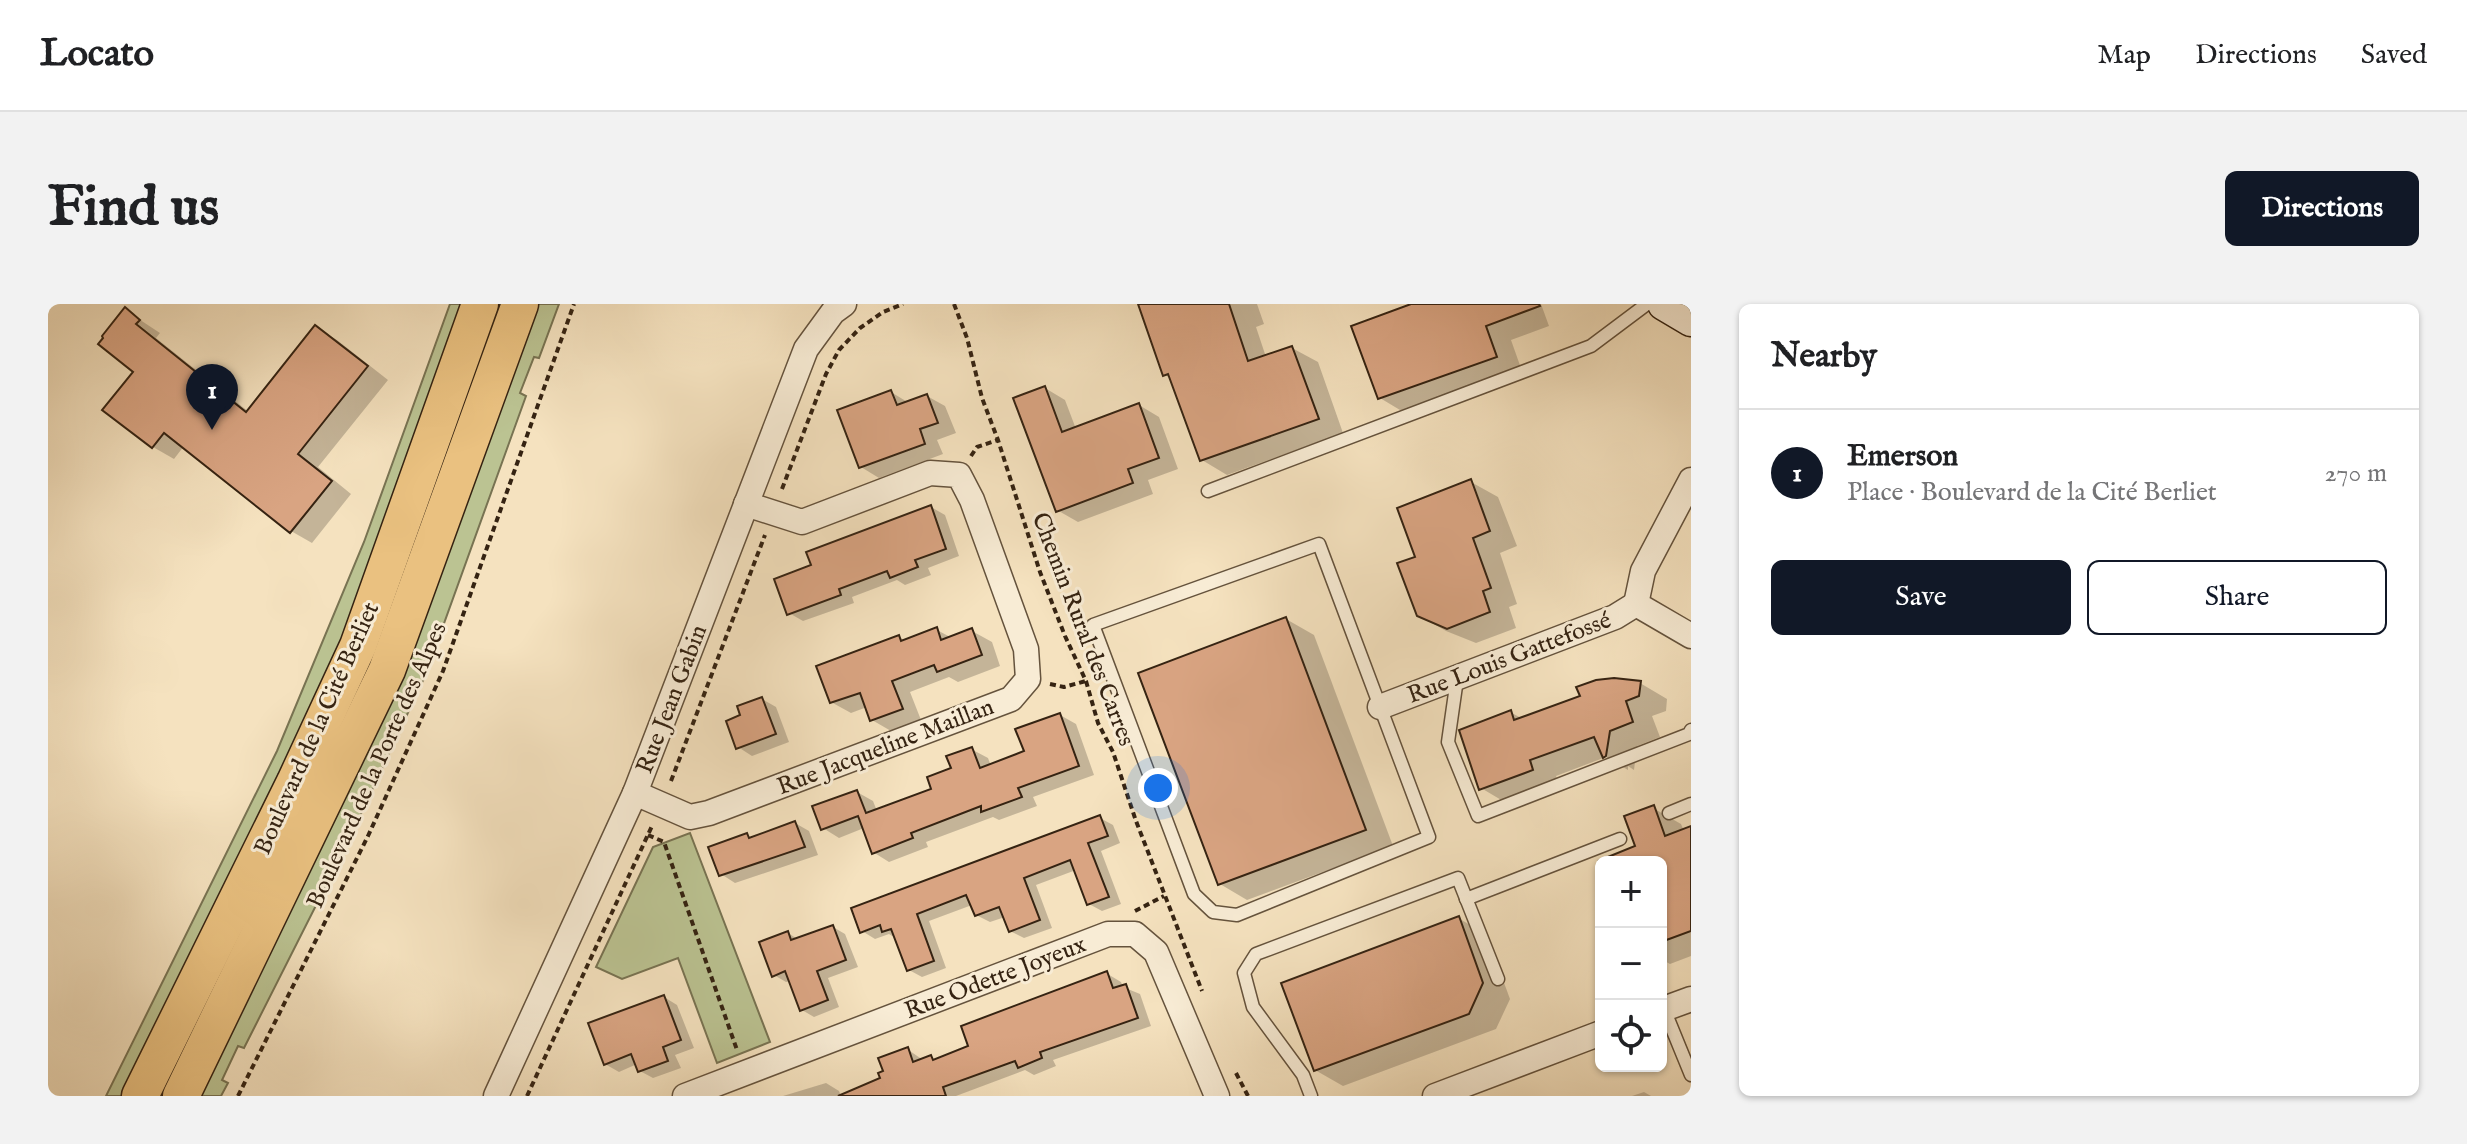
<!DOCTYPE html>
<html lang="en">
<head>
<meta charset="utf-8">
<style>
  :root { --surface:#fff; --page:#f2f2f2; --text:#202124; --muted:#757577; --line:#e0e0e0; --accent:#111827 }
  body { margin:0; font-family:"IM FELL English",serif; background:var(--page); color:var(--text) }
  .controls { position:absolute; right:24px; bottom:24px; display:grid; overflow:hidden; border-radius:12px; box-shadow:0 2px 6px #0004 }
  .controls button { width:72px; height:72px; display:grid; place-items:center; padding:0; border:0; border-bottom:2px solid var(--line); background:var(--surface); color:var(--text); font:40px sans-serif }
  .you { position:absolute; left:1110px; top:484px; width:28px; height:28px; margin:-20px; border:6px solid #fff; border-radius:50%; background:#1a73e8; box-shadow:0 0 0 12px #1a73e833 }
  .badge { display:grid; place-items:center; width:52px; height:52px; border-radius:50%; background:var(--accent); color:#fff; font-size:26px; font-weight:700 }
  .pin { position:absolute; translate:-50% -66px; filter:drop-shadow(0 2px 4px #0008) }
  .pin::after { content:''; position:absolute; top:42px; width:28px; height:24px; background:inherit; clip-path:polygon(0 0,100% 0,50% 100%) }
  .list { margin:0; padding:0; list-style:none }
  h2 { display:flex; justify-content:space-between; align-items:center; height:104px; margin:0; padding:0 32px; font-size:34px }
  h2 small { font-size:26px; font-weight:400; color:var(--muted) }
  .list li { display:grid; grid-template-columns:52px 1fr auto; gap:24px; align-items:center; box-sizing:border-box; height:128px; padding:0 32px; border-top:2px solid var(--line) }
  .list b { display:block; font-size:30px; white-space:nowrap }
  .list p { margin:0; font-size:26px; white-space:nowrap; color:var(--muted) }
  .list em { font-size:26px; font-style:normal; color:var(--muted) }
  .actions { display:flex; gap:16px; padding:24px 32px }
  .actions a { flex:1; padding:18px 0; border:2px solid var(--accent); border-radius:12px; text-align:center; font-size:28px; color:var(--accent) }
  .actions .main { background:var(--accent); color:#fff }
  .icon { flex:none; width:44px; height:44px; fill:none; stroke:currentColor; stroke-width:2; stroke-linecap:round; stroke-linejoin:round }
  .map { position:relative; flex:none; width:1643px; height:792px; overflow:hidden; border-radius:12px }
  header { display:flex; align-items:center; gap:48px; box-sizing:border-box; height:112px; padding:0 40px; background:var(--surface); border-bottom:2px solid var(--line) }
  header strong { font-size:38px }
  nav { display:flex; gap:44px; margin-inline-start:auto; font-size:28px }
  .intro { display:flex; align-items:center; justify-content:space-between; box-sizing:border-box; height:192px; padding:0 48px }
  h1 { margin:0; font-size:56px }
  .button { padding:20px 36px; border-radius:12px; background:var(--accent); color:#fff; font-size:28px; font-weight:700 }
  main { display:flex; gap:48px; padding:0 48px }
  aside { flex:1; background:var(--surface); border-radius:12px; box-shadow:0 2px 6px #0004 }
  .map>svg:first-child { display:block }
  .green { fill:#bbc392; stroke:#787352; stroke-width:2 }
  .shadow { fill:#0003 }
  .building { fill:#d9a482; stroke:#352312; stroke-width:2 }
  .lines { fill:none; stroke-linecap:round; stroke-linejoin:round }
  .lane-casing { stroke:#65533d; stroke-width:15 }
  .street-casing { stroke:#65533d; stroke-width:27 }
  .secondary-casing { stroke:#352312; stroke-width:35 }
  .primary-casing { stroke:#352312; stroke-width:39 }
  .path { stroke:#352312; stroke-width:4; stroke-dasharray:6 4; stroke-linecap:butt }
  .lane { stroke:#f8ecd5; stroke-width:12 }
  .street { stroke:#f8ecd5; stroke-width:24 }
  .secondary { stroke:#f8ecd5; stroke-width:32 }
  .primary { stroke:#eac180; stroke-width:36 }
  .labels { text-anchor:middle; stroke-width:6; stroke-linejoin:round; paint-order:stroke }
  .street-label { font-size:24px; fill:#352312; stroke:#f8ecd5 }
</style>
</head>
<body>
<header>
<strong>Locato</strong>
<nav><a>Map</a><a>Directions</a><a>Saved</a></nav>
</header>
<div class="intro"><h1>Find us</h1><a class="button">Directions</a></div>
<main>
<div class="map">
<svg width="1643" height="792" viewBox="0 0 1643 792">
  <rect width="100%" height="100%" fill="#f5e2bf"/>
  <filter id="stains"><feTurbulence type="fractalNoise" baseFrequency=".0025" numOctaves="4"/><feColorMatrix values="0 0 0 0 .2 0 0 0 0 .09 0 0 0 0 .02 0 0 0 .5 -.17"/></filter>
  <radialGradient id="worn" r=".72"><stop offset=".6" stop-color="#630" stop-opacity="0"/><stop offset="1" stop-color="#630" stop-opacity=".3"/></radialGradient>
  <g class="green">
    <polygon points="402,0 511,0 491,54 486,53 472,89 478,92 377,372 298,542 196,744 190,742 174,776 180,779 173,792 58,792 229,447 316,238"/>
    <polygon points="642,529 722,738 669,759 630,654 574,675 548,663 605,543"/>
  </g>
  <g class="shadow">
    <polygon points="1101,0 1209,0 1216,20 1208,23 1218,53 1244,44 1270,58 1295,129 1179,171 1154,156 1124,75 1117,71"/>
    <polygon points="1362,0 1493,0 1501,22 1463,36 1474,67 1357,109 1332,94"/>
    <polygon points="77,6 112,29 108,34 201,108 268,24 289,36 340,76 270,163 303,190 264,239 243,227 136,142 126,155 105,143 88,67"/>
    <polygon points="997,84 1017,96 1028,125 1091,101 1111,113 1130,165 1100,176 1105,190 1030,218 1009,206"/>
    <polygon points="843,88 861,99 879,92 897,102 908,129 889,136 895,150 831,174 813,163"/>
    <polygon points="1423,178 1450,193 1469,242 1452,249 1469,300 1461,303 1468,324 1428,339 1398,327 1370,311"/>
    <polygon points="883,203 897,211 911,252 880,264 883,271 857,281 849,276 804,293 806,299 755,317 741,309"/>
    <polygon points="1238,315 1266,331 1345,542 1199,596 1172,580"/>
    <polygon points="889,326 904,334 924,327 944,338 952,362 910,378 901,373 862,388 873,416 843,427 824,416 819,403 803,409 783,398 851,333 858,337"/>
    <polygon points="1592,379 1619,395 1618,407 1604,412 1612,433 1589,442 1586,466 1580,462 1580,466 1558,453 1508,472 1511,481 1460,500 1433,484 1462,408 1475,415"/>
    <polygon points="714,395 728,403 741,438 704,452 690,443 695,412"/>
    <polygon points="1012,411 1028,420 1046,471 985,493 989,502 951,516 945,513 878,538 880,543 841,558 825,548 816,524 791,534 775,524 809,488 825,497 829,507 886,486 923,445 940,454 943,462 978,448"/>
    <polygon points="1605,504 1633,520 1636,527 1643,524 1643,652 1622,660 1613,655 1613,558 1562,558 1561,555 1590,544"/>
    <polygon points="1052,514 1065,521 1072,539 1053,547 1073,600 1054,607 1041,600 1028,566 988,581 1004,624 976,634 962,627 957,613 942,618 928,611 924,601 881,617 898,664 874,673 861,666 849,635 841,630 827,635 814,627"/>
    <polygon points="747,519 761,527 770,551 687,579 673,570 699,531 705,535"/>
    <polygon points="1410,614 1438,630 1462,695 1448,725 1295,782 1267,766"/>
    <polygon points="785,623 797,630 810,663 780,674 791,703 766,713 754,706 743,677 738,678 726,671 740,629 751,636"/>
    <polygon points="1058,669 1073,678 1075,683 1092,690 1103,722 1005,756 1008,762 986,771 977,766 908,792 827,792 834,775 859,745 875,756 882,753 888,757 923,743"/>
    <polygon points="616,693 629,701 646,744 627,751 633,764 605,774 592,767 589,760 571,768 557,760"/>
    <polygon points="778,779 791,787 793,792 735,792"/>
    <polygon points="1596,788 1603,792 1584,792"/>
  </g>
  <g class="building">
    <polygon points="1090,0 1181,0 1200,57 1244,42 1271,115 1152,157 1120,70 1115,72"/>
    <polygon points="1363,0 1491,0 1492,2 1438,22 1449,53 1330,95 1303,22"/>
    <polygon points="77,3 92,16 88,20 198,108 267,21 320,62 250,150 284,177 242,229 116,129 104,144 54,106 85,68 50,40 55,34 54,32"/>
    <polygon points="997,82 1014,128 1091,99 1111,154 1080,165 1085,179 1008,208 965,94"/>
    <polygon points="843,86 849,101 879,90 890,119 872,125 877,140 811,164 789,106"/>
    <polygon points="1423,175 1442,227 1425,234 1443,284 1435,287 1442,308 1399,325 1369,312 1349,259 1367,253 1349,204"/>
    <polygon points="883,201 898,245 867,256 870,263 842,274 839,267 791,285 793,291 739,311 726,275 763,261 758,248"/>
    <polygon points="1238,313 1318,526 1170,581 1090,369"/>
    <polygon points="889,323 893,336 924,324 934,351 889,368 886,361 844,377 855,405 822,417 812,389 782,399 768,362 851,331 853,337"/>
    <polygon points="1566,374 1593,377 1591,392 1578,397 1585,418 1562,427 1558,452 1555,454 1546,433 1482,456 1485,466 1431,486 1411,426 1463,406 1466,416 1532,392 1528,383 1548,376"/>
    <polygon points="714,393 728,430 688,445 678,417 692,411 689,402"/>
    <polygon points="1012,409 1031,462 970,484 974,493 933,508 933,502 863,529 865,534 824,550 810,512 773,526 764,502 809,486 818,509 883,485 879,473 903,464 898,452 924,443 932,464 976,447 967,425"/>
    <polygon points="1606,501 1617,532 1643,522 1643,627 1613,638 1613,558 1550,557 1587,542 1576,512"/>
    <polygon points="1052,511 1060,532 1040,539 1061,593 1039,601 1022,556 976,574 992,616 961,628 951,603 927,612 918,591 869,610 886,657 859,667 843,625 834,628 832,621 812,629 803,604"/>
    <polygon points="747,517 757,543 671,572 660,543 699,529 701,534"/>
    <polygon points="1411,612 1435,679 1421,710 1266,767 1233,679"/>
    <polygon points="785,621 798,656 769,667 780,696 752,707 737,667 724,673 711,638 740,627 743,636"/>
    <polygon points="1059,667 1065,684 1078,680 1090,714 992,748 994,754 970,764 967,757 895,783 898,792 790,792 832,774 830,769 835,767 830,754 860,743 865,758 883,751 885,756 920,742 913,722"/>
    <polygon points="616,691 633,736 615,743 620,757 590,768 583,750 556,761 540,719"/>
  </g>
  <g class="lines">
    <g class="lane-casing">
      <g id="lane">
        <polyline points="1160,187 1543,42 1599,0"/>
        <polygon points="1271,240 1381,533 1189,611 1165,608 1146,590 1045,321"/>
        <polyline points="1409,375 1400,438 1430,512 1641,430 1643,426"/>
        <polyline points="1621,509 1643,500"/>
        <polyline points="1418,595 1572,535"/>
        <polyline points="1616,705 1643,771"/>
        <polyline points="1263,792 1255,771 1205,703 1196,669 1208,650 1410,574 1450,675"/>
      </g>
    </g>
    <g class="street-casing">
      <g id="street">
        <polyline points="1643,176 1595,267 1588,300 1643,332"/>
        <polyline points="1332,403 1567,313 1588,300"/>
        <polyline points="587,489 642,513 661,509 963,395 980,375 978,345 924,196 911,171 882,169 754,218 698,200"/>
        <polyline points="1613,706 1643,695"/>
        <polyline points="448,792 587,489 758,45 785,8 796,0"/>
        <polyline points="637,792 1060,630 1087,630 1108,648 1169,792"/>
        <polyline points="1387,792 1553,729"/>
      </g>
    </g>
    <g class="secondary-casing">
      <polyline id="secondary" points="1616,0 1643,16"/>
    </g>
    <g class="primary-casing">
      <g id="primary">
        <polyline points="92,792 247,478 310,342 432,0"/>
        <polyline points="133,792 339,366 472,0"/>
      </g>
    </g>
    <g class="path">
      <polyline points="906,0 919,34 934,94 950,136 992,268 1017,332 1038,377 1050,419 1065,448 1088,517 1154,687"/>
      <polyline points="923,152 929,143 950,136"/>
      <polyline points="734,185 778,70 791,46 812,24 835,8 855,0"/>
      <polyline points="1002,380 1016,383 1038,377"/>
      <polyline points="623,477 717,231"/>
      <polyline points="600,531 616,538 689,746"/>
      <polyline points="1087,607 1116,592"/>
      <polyline points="1188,769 1200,792"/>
      <polyline points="190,792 320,532 395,367 526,0"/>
      <polyline points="479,792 604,522"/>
    </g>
    <use href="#lane" class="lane"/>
    <use href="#street" class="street"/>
    <use href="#secondary" class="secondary"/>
    <use href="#primary" class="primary"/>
  </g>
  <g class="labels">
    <g class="street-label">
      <text transform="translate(1036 325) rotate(69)" y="8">Chemin Rural des Carres</text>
      <text transform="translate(1461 353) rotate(-21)" y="8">Rue Louis Gattefossé</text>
      <text transform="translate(623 395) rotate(-69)" y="8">Rue Jean Gabin</text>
      <text transform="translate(268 424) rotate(-66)" y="8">Boulevard de la Cité Berliet</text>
      <text transform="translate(837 442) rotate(-21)" y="8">Rue Jacqueline Maillan</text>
      <text transform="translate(328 461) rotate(-66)" y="8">Boulevard de la Porte des Alpes</text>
      <text transform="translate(947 673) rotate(-21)" y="8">Rue Odette Joyeux</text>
    </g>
  </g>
  <rect width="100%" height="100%" filter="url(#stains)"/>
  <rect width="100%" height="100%" fill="url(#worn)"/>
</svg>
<div class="controls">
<button>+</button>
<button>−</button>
<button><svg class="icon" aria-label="locate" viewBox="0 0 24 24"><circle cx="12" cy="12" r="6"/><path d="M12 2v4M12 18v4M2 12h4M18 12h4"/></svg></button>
</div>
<div class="you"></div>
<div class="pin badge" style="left:164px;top:126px">1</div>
</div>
<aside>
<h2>Nearby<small></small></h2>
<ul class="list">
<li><span class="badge">1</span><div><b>Emerson</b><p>Place · Boulevard de la Cité Berliet</p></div><em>270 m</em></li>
</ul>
<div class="actions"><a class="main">Save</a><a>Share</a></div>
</aside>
</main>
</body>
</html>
